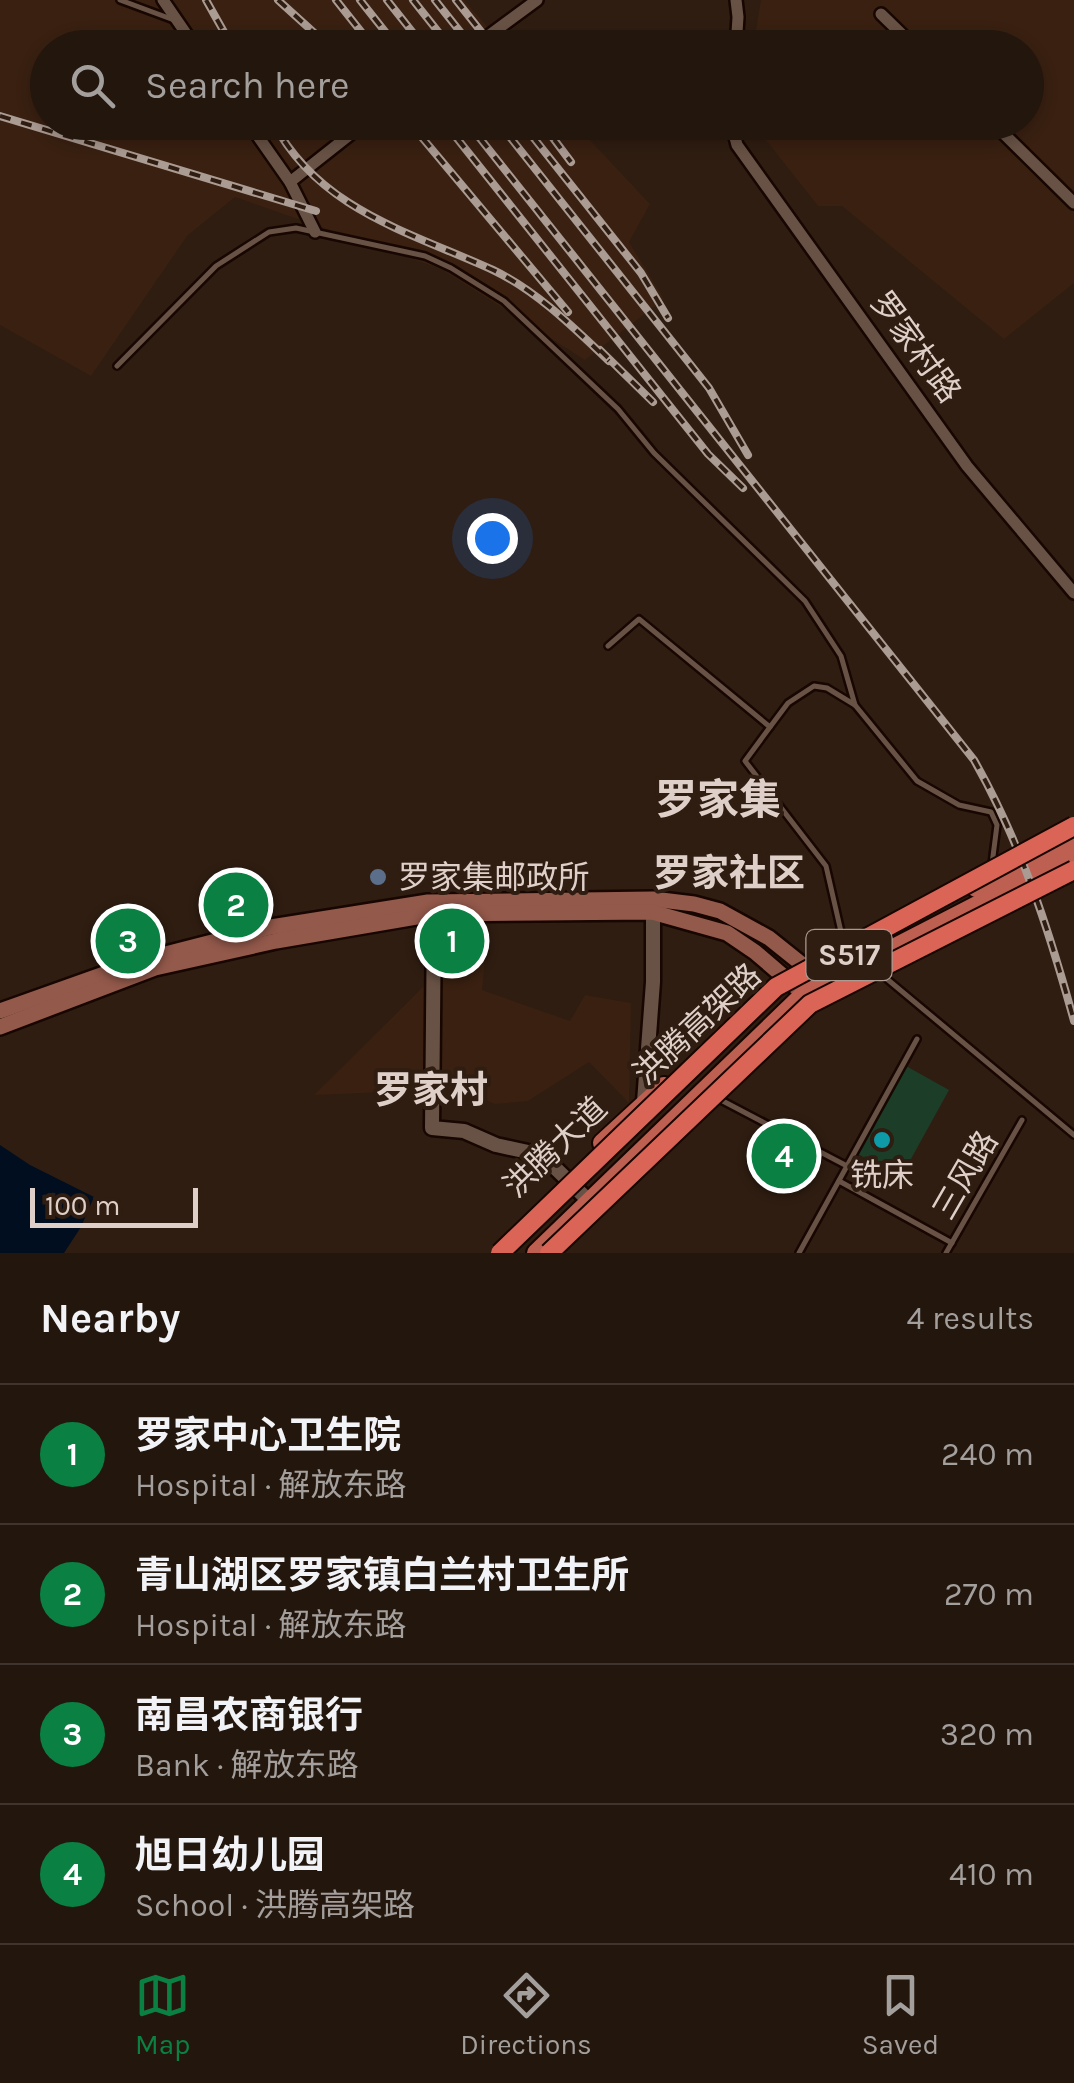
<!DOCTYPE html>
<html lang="en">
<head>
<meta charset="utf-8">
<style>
  :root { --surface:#23160d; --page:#2f231b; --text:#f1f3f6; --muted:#a39f9d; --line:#40352e; --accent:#0b8043 }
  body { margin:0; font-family:Karla,"Noto Sans SC",sans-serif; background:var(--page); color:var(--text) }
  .scale { position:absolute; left:30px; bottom:25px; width:168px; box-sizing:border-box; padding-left:10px; border:5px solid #ded0c9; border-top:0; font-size:28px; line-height:35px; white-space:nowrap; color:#ded0c9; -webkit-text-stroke:8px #2f1d11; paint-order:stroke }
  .you { position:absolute; left:492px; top:538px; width:35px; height:35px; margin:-25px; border:8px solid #fff; border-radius:50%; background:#1a73e8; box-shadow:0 0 0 15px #1a73e833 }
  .badge { display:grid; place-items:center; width:65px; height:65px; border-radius:50%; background:var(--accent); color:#fff; font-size:32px; font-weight:700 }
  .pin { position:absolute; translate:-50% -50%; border:5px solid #fff; box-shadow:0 2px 10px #0006 }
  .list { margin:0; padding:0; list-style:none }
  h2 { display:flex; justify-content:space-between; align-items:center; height:130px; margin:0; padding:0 40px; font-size:42px }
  h2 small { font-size:32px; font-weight:400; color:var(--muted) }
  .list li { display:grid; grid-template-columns:65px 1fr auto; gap:30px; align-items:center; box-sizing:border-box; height:140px; padding:0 40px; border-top:2px solid var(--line) }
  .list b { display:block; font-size:38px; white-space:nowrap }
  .list p { margin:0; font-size:32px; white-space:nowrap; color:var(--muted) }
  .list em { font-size:32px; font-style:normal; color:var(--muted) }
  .icon { flex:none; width:55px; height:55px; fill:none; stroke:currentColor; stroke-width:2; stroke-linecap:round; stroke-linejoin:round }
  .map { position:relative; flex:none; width:1074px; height:1253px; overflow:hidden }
  .search { position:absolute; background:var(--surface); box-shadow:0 5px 15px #0003; left:30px; right:30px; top:30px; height:110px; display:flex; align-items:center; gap:25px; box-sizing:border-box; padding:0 35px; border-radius:55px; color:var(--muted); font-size:38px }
  .sheet { height:690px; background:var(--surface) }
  nav { display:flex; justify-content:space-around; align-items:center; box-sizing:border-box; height:140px; border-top:2px solid var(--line); background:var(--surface); font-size:28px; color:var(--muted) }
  nav a { display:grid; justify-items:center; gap:5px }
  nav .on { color:var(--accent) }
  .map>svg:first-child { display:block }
  .built { fill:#392011 }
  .green { fill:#1c3d27 }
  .water { fill:#000e1f }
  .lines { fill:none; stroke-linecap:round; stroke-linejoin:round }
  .service-casing { stroke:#170601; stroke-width:10 }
  .minor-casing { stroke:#170601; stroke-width:16 }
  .tertiary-casing { stroke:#170601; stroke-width:19 }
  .secondary-casing { stroke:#170601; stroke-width:20 }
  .primary-casing { stroke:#170601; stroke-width:22 }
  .service { stroke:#685245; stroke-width:5 }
  .minor { stroke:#685245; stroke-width:11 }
  .tertiary { stroke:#685245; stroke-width:14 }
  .secondary { stroke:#93594b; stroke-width:15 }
  .primary { stroke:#bd6052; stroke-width:18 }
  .rail-casing { stroke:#aa9b93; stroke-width:8 }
  .rail { stroke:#2f1d11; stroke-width:4; stroke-dasharray:11; stroke-linecap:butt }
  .trunk-bridge-casing { stroke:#170601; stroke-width:22; stroke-linecap:butt }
  .trunk-bridge { stroke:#da6556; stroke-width:18 }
  .service-dot { fill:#5c6f8a; stroke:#2f1d11; stroke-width:4 }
  .culture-dot { fill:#0f9aa8; stroke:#2f1d11; stroke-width:4 }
  .labels { text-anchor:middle; stroke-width:8; stroke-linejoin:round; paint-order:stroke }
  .shield { fill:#2f1d11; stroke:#aa9a92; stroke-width:2.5 }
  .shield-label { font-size:30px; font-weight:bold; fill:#ded0c9 }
  .street-label { font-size:32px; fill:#ded0c9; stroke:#2f1d11 }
  .poi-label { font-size:32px; fill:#ded0c9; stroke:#2f1d11; text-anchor:start }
  .quarter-label { font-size:38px; font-weight:bold; fill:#ded0c9; stroke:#2f1d11 }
  .district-label { font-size:42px; font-weight:bold; fill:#ded0c9; stroke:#2f1d11 }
</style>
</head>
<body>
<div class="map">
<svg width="1074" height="1253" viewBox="0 0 1074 1253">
  <rect width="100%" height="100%" fill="#2f1d11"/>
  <g class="built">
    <polygon points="0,0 464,0 505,47 48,48 48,122 574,123 650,204 629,242 664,299 585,360 441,269 235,197 187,236 91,376 0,325"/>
    <polygon points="761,0 1074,0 1074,283 1004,339 842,206 818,206 755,126 755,122 1026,122 1026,48 753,48"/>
    <polygon points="432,930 488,930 482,990 570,1021 585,995 631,1003 629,1103 589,1062 528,1101 495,1104 459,1089 314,1095 430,980"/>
    <polygon points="764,1127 819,1157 802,1185 750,1155"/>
  </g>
  <polygon class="green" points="906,1066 949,1090 901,1177 858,1154"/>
  <polygon class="water" points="0,1145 30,1165 94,1197 81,1227 64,1253 0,1253"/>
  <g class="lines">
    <g class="service-casing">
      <g id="service">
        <polyline points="120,0 174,20"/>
        <polyline points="117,366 216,266 269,232 296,228 425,256 451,268 504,301 618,409 654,453 805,601 841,656 855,705"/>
        <polyline points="608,646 639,619 770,727 745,761 826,866 842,936 847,942"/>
        <polyline points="770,727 788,703 814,686 827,688 855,705 917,781 959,805 991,812 997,825 992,864"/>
        <polyline points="881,974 1074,1135"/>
        <polyline points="719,1099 847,1166"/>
        <polyline points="839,1181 952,1243"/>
        <polyline points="799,1253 917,1039"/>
        <polyline points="946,1253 1022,1120"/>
      </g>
    </g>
    <g class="minor-casing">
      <g id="minor">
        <polyline points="163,0 196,48"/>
        <polyline points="881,14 916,48"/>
        <polyline points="472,48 537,0"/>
        <polyline points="736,48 738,17 736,0"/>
        <polyline points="248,122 290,182 315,232"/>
        <polyline points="731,122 737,145 967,466 1074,593"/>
        <polyline points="992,122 1074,203"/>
        <polyline points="290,182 366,122"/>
      </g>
    </g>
    <g class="tertiary-casing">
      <g id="tertiary">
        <polyline points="434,914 432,1128 464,1131 496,1145 542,1155 590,1202"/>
        <polyline points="644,1102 653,982 653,904"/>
      </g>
    </g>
    <g class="secondary-casing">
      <g id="secondary">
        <polyline points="0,1011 146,959 271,927 428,902 653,899 694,904 720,911 769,938 824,982"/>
        <polyline points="0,1027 155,968 276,941 434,914 652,912 727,933 755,952 804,994"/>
      </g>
    </g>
    <g class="primary-casing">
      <g id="primary">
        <polyline points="976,888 1074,839"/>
        <polyline points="602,1143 664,1086"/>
        <polyline points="536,1253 804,994 1074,855"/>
      </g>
    </g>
    <use href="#service" class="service"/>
    <use href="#minor" class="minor"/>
    <use href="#tertiary" class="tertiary"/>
    <use href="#secondary" class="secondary"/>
    <use href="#primary" class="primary"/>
    <g class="rail-casing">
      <g id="rail">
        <polyline points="206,0 233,48"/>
        <polyline points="278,0 331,48"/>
        <polyline points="336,0 374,48"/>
        <polyline points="360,0 398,48"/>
        <polyline points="387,0 425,48"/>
        <polyline points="413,0 451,48"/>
        <polyline points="435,0 473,48"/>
        <polyline points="456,0 494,48"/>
        <polyline points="0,116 316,211"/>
        <path d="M 273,122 C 319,210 410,232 493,270 C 537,291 574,328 609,361"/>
        <polyline points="409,122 568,312"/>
        <polyline points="444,122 708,454 743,488"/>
        <path d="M 467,122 L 974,760 C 1021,843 1049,930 1074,1021"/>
        <polyline points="498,122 709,388 748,455"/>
        <polyline points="521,122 641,273 668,318"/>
        <polyline points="541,122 571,162"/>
        <polyline points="600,350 653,402"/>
      </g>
    </g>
    <use href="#rail" class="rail"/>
    <g class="trunk-bridge-casing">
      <g id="trunk-bridge">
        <polyline points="500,1253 776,987 1074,826"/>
        <polyline points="549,1253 810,1004 1074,870"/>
      </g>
    </g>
    <use href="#trunk-bridge" class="trunk-bridge"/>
  </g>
  <circle class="service-dot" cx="378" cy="877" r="10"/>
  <circle class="culture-dot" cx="882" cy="1140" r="10"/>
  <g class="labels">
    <rect class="shield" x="806.5" y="930" width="85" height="50" rx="8"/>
    <g class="shield-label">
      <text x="849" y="965">S517</text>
    </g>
    <g class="street-label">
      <text transform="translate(916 347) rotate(54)" y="11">罗家村路</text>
      <text transform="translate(697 1024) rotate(-43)" y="11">洪腾高架路</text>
      <text transform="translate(555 1147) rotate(-44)" y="11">洪腾大道</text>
      <text transform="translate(965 1175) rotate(-60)" y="11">三风路</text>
    </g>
    <g class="poi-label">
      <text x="398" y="888">罗家集邮政所</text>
      <text x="882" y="1186" text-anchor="middle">铣床</text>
    </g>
    <g class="quarter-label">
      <text x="729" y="886">罗家社区</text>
      <text x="431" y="1103">罗家村</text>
    </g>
    <g class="district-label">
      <text x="718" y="814">罗家集</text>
    </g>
  </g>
</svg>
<div class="scale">100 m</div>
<div class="you"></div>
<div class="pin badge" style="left:452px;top:941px">1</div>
<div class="pin badge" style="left:236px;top:905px">2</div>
<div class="pin badge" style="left:128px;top:941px">3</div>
<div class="pin badge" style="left:784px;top:1156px">4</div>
<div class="search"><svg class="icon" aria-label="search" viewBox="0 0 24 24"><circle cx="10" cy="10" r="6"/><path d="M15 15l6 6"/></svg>Search here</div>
</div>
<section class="sheet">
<h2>Nearby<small>4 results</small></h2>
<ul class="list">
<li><span class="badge">1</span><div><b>罗家中心卫生院</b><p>Hospital · 解放东路</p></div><em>240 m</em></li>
<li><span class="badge">2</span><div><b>青山湖区罗家镇白兰村卫生所</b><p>Hospital · 解放东路</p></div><em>270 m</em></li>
<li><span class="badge">3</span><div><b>南昌农商银行</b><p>Bank · 解放东路</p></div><em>320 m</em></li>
<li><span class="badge">4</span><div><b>旭日幼儿园</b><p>School · 洪腾高架路</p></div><em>410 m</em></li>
</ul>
</section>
<nav>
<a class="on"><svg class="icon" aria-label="map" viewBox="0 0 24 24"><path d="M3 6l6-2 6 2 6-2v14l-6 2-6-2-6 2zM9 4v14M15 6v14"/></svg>Map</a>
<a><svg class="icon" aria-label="directions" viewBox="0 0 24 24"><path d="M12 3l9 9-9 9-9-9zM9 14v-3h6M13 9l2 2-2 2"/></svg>Directions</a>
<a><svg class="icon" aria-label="saved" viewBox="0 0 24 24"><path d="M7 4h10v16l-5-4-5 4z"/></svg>Saved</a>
</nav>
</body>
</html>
